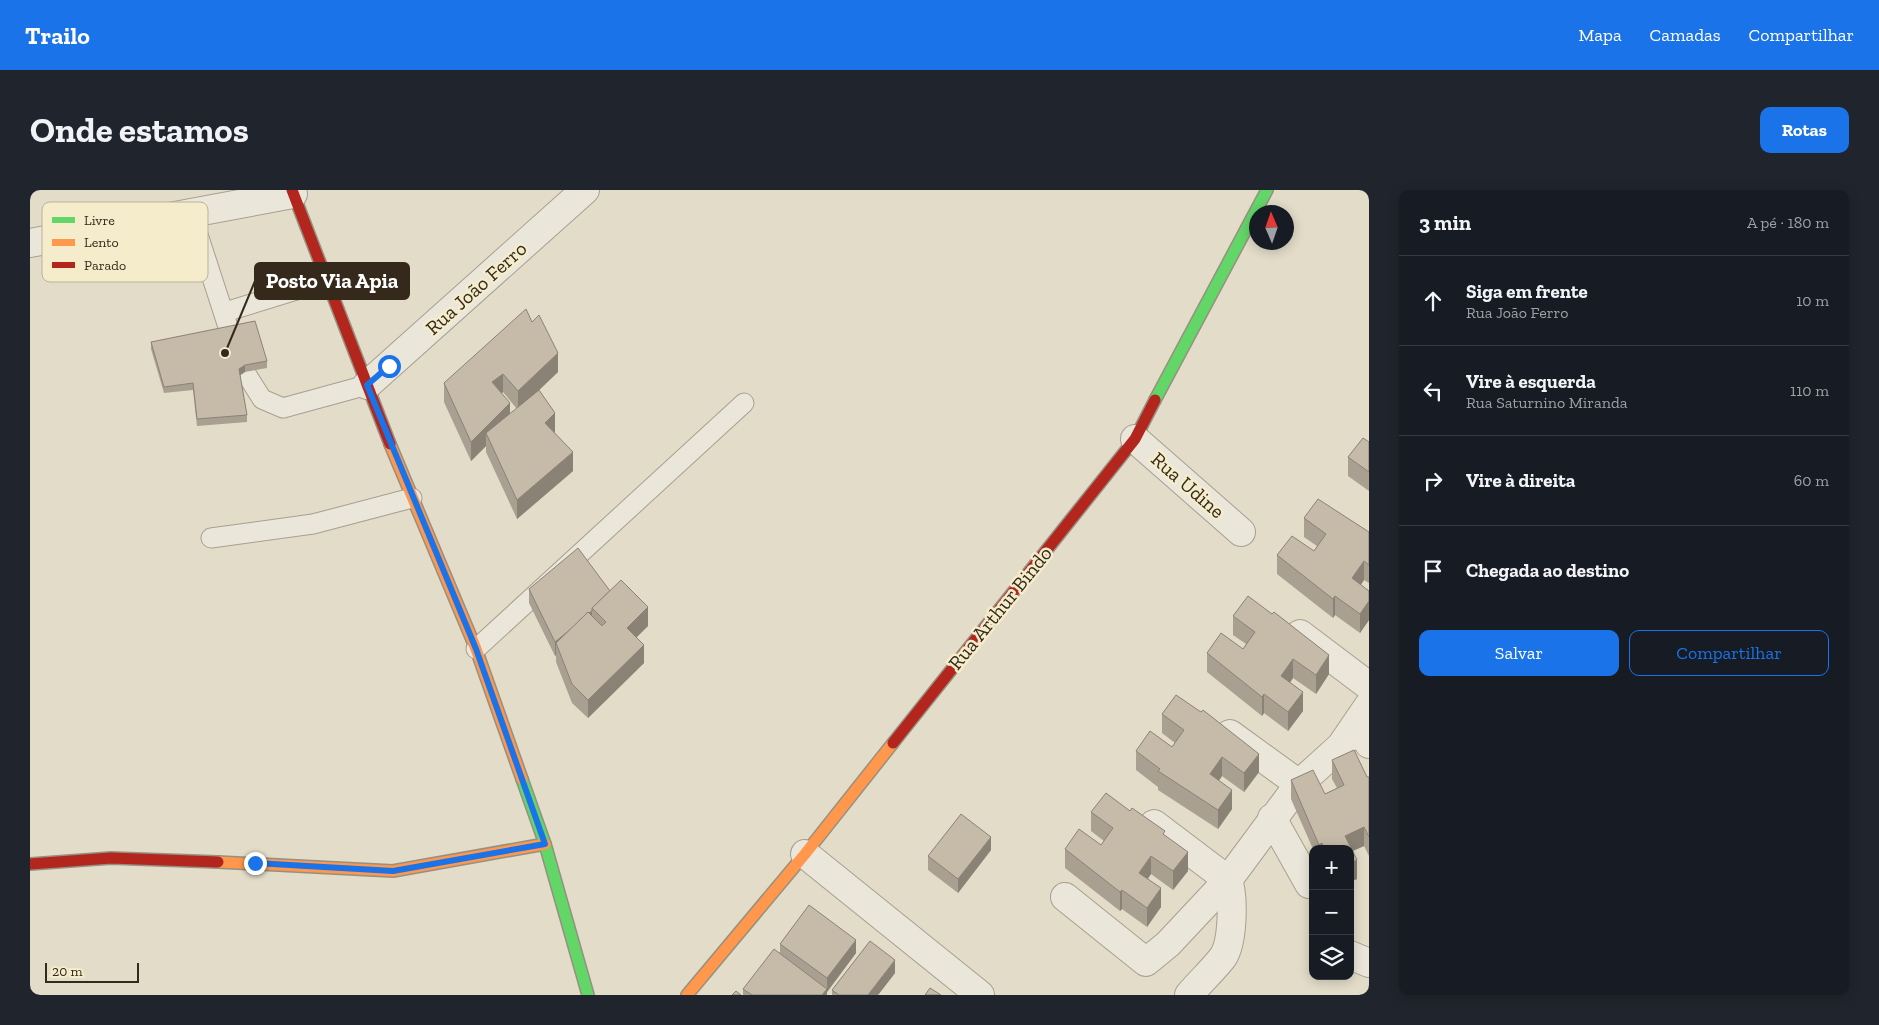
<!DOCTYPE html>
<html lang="pt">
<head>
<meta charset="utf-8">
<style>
  :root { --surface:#171b24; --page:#20242c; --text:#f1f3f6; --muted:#9ea1a6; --line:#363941; --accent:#1a73e8 }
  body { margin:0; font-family:"Zilla Slab",serif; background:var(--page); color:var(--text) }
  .controls { position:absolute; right:15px; bottom:15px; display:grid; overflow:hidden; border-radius:10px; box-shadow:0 2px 12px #0003 }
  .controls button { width:45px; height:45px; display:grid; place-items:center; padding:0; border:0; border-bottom:1px solid var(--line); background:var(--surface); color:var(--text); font:25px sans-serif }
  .compass { position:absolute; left:1219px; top:15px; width:45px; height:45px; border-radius:50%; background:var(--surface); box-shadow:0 2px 12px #0003; rotate:358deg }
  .scale { position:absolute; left:15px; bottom:12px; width:94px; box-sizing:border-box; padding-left:5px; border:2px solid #34291b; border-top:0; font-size:14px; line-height:18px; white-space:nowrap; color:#34291b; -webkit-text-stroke:4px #f5eccc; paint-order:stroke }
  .stop { position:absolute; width:15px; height:15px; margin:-11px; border:4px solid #1a73e8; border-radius:50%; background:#fff }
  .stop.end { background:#1a73e8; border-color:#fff; box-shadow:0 1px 5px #0008 }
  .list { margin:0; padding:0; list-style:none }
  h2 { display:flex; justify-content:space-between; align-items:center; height:65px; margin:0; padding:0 20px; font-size:21px }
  h2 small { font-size:16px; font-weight:400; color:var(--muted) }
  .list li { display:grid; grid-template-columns:32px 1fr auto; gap:15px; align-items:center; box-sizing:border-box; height:90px; padding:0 20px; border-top:1px solid var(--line) }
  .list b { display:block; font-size:19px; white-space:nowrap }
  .list p { margin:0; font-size:16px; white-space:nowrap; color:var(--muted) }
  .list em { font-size:16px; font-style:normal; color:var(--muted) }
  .actions { display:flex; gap:10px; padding:15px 20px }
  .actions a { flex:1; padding:11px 0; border:1px solid var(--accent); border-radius:10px; text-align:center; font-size:18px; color:var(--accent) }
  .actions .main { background:var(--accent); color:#fff }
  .icon { flex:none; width:28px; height:28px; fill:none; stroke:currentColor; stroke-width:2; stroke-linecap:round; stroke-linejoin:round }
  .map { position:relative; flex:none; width:1339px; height:805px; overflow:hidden; border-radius:10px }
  header { display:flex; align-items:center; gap:30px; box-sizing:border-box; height:70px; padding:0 25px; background:var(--accent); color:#fff }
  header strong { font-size:24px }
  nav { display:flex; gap:28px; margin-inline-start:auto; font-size:18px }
  .intro { display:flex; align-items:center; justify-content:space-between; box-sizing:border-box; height:120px; padding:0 30px }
  h1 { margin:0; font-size:35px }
  .button { padding:12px 22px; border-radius:10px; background:var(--accent); color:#fff; font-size:18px; font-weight:700 }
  main { display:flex; gap:30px; padding:0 30px }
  aside { flex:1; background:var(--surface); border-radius:10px; box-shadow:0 2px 12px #0003 }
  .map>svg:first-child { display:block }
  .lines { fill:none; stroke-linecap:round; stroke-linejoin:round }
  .lane-casing { stroke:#a7a092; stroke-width:21 }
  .street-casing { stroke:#a7a092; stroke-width:30 }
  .fast-casing { stroke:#969082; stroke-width:14 }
  .slow-casing { stroke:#969082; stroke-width:14 }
  .jam-casing { stroke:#969082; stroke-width:14 }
  .lane { stroke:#eae6da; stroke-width:19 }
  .street { stroke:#eae6da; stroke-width:28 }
  .fast { stroke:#63d668; stroke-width:11 }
  .slow { stroke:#ff974d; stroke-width:11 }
  .jam { stroke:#b3261e; stroke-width:11 }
  .wall { fill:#aaa091; fill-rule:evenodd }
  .shaded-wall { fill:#8b8276 }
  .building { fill:#c6baa9; stroke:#8b8276 }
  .route { stroke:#1a73e8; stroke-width:6 }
  .labels { text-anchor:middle; stroke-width:5; stroke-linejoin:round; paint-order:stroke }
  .street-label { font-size:20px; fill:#34291b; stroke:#f5eccc }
  .key { fill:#f5eccc; stroke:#bbb297; stroke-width:1 }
  .key-label { font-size:14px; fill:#34291b }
  .leader { fill:none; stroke:#34291b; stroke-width:2 }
  .callout-dot { fill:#34291b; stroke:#f5eccc; stroke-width:2 }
  .callout { fill:#34291b; stroke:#34291b; stroke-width:2 }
  .callout-label { font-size:21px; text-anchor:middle; font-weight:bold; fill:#fff }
</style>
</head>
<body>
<header>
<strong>Trailo</strong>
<nav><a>Mapa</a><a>Camadas</a><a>Compartilhar</a></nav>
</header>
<div class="intro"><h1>Onde estamos</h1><a class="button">Rotas</a></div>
<main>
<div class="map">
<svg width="1339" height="805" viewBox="0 0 1339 805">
  <rect width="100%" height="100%" fill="#e2dcc8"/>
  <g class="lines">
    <g class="lane-casing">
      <g id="lane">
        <polyline points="161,23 200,143"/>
        <polyline points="195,122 296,91"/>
        <polyline points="215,182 232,209 253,218 337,195"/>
        <polyline points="181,348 283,334 382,308"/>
        <polyline points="446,459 714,213"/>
      </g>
    </g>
    <g class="street-casing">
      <g id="street">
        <polyline points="0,53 263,4"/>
        <polyline points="337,195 555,0"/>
        <polyline points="1105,249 1211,342"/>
        <polyline points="1270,444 1339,496"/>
        <polyline points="1200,544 1269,594"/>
        <polyline points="1337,549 1339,554"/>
        <polyline points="1242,628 1279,694"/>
        <polyline points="775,664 950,805"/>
        <polyline points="1035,707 1116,772 1138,754 1198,690 1124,634"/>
        <polyline points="1320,765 1339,773"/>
        <path d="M 1159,805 C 1170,792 1183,780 1193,767 C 1203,752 1204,707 1198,690 L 1269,594 L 1311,556 L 1339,515"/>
      </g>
    </g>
    <g class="fast-casing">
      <g id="fast">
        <polyline points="1125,210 1237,0"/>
        <polyline points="492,589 515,654 558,805"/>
      </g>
    </g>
    <g class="slow-casing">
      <g id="slow">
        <polyline points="360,254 446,459 492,589"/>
        <polyline points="188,672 363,681 515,654"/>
        <polyline points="657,805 775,664 863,553"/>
      </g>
    </g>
    <g class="jam-casing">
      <g id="jam">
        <polyline points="262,0 360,254"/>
        <polyline points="863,553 1105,249 1125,210"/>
        <polyline points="0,674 81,668 188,672"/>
      </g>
    </g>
    <use href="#lane" class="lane"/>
    <use href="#street" class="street"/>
    <use href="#fast" class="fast"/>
    <use href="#slow" class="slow"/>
    <use href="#jam" class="jam"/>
  </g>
  <g class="wall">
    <path d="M 502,132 L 528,182 L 504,205 L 525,242 L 525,243 L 543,281 L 487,329 L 456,262 L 456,256 L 441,271 L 414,212 L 414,193 ZM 473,202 L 487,219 L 480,224 L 472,203 Z"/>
    <polygon points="121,152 237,171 237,178 215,182 210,185 217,225 217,232 167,236 163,200 134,203 121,159"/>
    <polygon points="1339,252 1339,301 1318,286 1318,267"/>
    <polygon points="1274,328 1339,342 1339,393 1334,390 1331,395 1339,401 1339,430 1330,443 1305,425 1303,428 1247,384 1247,365 1284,361 1287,356 1274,347"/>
    <polygon points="499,399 580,401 618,436 606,447 614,473 558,528 542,513 526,472 526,465 525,466 499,413"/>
    <polygon points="1203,426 1299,484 1286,504 1263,488 1260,493 1273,521 1258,541 1234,523 1232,526 1177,482 1177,463 1213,459 1216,454 1203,445"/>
    <polygon points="1132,524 1229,582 1214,602 1192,586 1189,591 1202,619 1188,639 1128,600 1128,597 1106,580 1106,561 1142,557 1145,553 1132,543"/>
    <polygon points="1302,570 1337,587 1339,587 1339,666 1334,656 1323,661 1327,689 1320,692 1320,659 1283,659 1261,609 1261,590 1295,604 1307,598 1302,589"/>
    <polygon points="1061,622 1135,645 1158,681 1143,700 1121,684 1118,689 1131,717 1117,737 1092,719 1090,721 1035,678 1035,659 1071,655 1074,651 1061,641"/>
    <polygon points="961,660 928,703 898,680 898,666"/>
    <polygon points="750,754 826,763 797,802 797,805 713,805 713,799 750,762"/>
    <polygon points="865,783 848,805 802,805 802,800"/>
  </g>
  <g class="shaded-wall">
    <polygon points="528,163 528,182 488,220 488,201"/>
    <polygon points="215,175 215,182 209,186 209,179"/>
    <polygon points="473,184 473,202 462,211 462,192"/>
    <polygon points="480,213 480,232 456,243 456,256 441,271 441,252"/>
    <polygon points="525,223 525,242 515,252 515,233"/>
    <polygon points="543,262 543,281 487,329 487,310"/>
    <polygon points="1334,371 1334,390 1322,407 1322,388"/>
    <polygon points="1305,406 1305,425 1303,428 1303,409"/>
    <polygon points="1339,411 1339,430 1330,443 1330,424"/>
    <polygon points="618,417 618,436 597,457 597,438"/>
    <polygon points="562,421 562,434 526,453 526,465 525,466 525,452"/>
    <polygon points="614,455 614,473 558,528 558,510"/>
    <polygon points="1299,465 1299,484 1286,504 1286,485"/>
    <polygon points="1263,469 1263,488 1251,505 1251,486"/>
    <polygon points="1273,502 1273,521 1258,541 1258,522"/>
    <polygon points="1234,504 1234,523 1232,526 1232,507"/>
    <polygon points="1229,564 1229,582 1214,602 1214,583"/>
    <polygon points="1192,567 1192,586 1180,603 1180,584"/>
    <polygon points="1202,600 1202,619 1188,639 1188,620"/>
    <polygon points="1334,637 1334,656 1320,662 1315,646"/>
    <polygon points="961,647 961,660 928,703 928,689"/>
    <polygon points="1292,653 1292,659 1289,659 1289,655"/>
    <polygon points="1158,662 1158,681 1143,700 1143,681"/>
    <polygon points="1121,666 1121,684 1109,701 1109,683"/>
    <polygon points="1327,670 1327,689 1320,692 1320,673"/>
    <polygon points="1131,698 1131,717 1117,737 1117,718"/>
    <polygon points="1092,700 1092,719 1090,721 1090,702"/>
    <polygon points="826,750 826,763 797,802 797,788"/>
    <polygon points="865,770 865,783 848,805 838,805"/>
    <polygon points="797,799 797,805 792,805"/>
  </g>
  <g class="building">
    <polygon points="496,119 502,132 509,125 528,163 488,201 473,184 462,192 480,213 441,252 414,193"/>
    <polygon points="225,131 237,171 215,175 209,179 217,225 167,229 163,193 134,197 121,152"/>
    <polygon points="509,200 525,223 515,233 543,262 487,310 456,243"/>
    <polygon points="1333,248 1339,252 1339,282 1318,267"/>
    <polygon points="1288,309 1339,342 1339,375 1334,371 1322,388 1339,401 1339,411 1330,424 1305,406 1303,409 1247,365 1262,346 1284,361 1296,344 1274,328"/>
    <polygon points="548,358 580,401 562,418 562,421 559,423 558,422 542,438 525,452 499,399"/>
    <polygon points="591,390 618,417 597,438 614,455 558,510 542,494 526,453 558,422 572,436 576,432 562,418"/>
    <polygon points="1218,406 1242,424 1244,422 1299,465 1286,485 1263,469 1251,486 1273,502 1258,522 1234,504 1232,507 1177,463 1191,443 1213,459 1225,442 1203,426"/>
    <polygon points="1146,505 1171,522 1173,520 1229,564 1214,583 1192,567 1180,584 1202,600 1188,620 1128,581 1130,579 1106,561 1120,541 1142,557 1154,540 1132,524"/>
    <polygon points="1324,560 1337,587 1339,587 1339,647 1334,637 1315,646 1327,670 1320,673 1320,659 1294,659 1292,653 1289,655 1261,590 1283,580 1295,604 1314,595 1302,570"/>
    <polygon points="1076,603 1100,621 1102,618 1135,641 1133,644 1158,662 1143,681 1121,666 1109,683 1131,698 1117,718 1092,700 1090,702 1035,659 1049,639 1071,655 1083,638 1061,622"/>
    <polygon points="931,624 961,647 928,689 898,666"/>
    <polygon points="779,715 826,750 797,788 750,754"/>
    <polygon points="840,751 865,770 838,805 809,805 802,800"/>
    <polygon points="744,759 797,799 792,805 722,805 713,799"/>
    <polygon points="900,798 911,805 895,805"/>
    <polygon points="706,801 711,805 702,805"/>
  </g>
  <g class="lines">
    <polyline class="route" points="225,673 363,681 515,654 446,459 337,195 359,176"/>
  </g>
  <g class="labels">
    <g class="street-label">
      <text transform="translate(446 98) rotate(-42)" y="7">Rua João Ferro</text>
      <text transform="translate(1158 295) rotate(41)" y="7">Rua Udine</text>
      <text transform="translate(970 418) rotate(-51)" y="7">Rua Arthur Bindo</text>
    </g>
  </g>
  <rect x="12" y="12" width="166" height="80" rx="8" class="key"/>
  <rect x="22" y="27" width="23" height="6" fill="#63d668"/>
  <rect x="22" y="49" width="23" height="7" fill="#ff974d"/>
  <rect x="22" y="72" width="23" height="6" fill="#b3261e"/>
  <g class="key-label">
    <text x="54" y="35">Livre</text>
    <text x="54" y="57">Lento</text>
    <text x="54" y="80">Parado</text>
  </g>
  <path class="leader" d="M195 163L225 91"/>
  <circle class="callout-dot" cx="195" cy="163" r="5"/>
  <rect class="callout" x="225" y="73" width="154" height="36" rx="5"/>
  <g class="callout-label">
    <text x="302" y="98">Posto Via Apia</text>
  </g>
</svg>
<div class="controls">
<button>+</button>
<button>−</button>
<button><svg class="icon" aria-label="layers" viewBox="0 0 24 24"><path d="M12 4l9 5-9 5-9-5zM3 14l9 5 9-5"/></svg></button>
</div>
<svg class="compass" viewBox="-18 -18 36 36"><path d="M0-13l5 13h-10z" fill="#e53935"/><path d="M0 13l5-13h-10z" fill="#9ea1a6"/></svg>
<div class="scale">20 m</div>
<div class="stop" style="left:359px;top:176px"></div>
<div class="stop end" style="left:225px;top:673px"></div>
</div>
<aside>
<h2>3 min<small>A pé · 180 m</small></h2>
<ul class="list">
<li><svg class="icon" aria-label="ahead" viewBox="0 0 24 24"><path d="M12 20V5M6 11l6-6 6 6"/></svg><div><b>Siga em frente</b><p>Rua João Ferro</p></div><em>10 m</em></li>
<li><svg class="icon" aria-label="left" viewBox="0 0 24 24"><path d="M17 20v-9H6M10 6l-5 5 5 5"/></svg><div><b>Vire à esquerda</b><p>Rua Saturnino Miranda</p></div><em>110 m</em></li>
<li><svg class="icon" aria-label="right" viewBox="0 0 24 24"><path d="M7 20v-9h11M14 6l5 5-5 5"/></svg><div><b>Vire à direita</b></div><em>60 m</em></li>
<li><svg class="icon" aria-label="arrive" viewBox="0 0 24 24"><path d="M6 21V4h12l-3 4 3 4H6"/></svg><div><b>Chegada ao destino</b></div></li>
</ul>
<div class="actions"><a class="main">Salvar</a><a>Compartilhar</a></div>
</aside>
</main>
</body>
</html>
